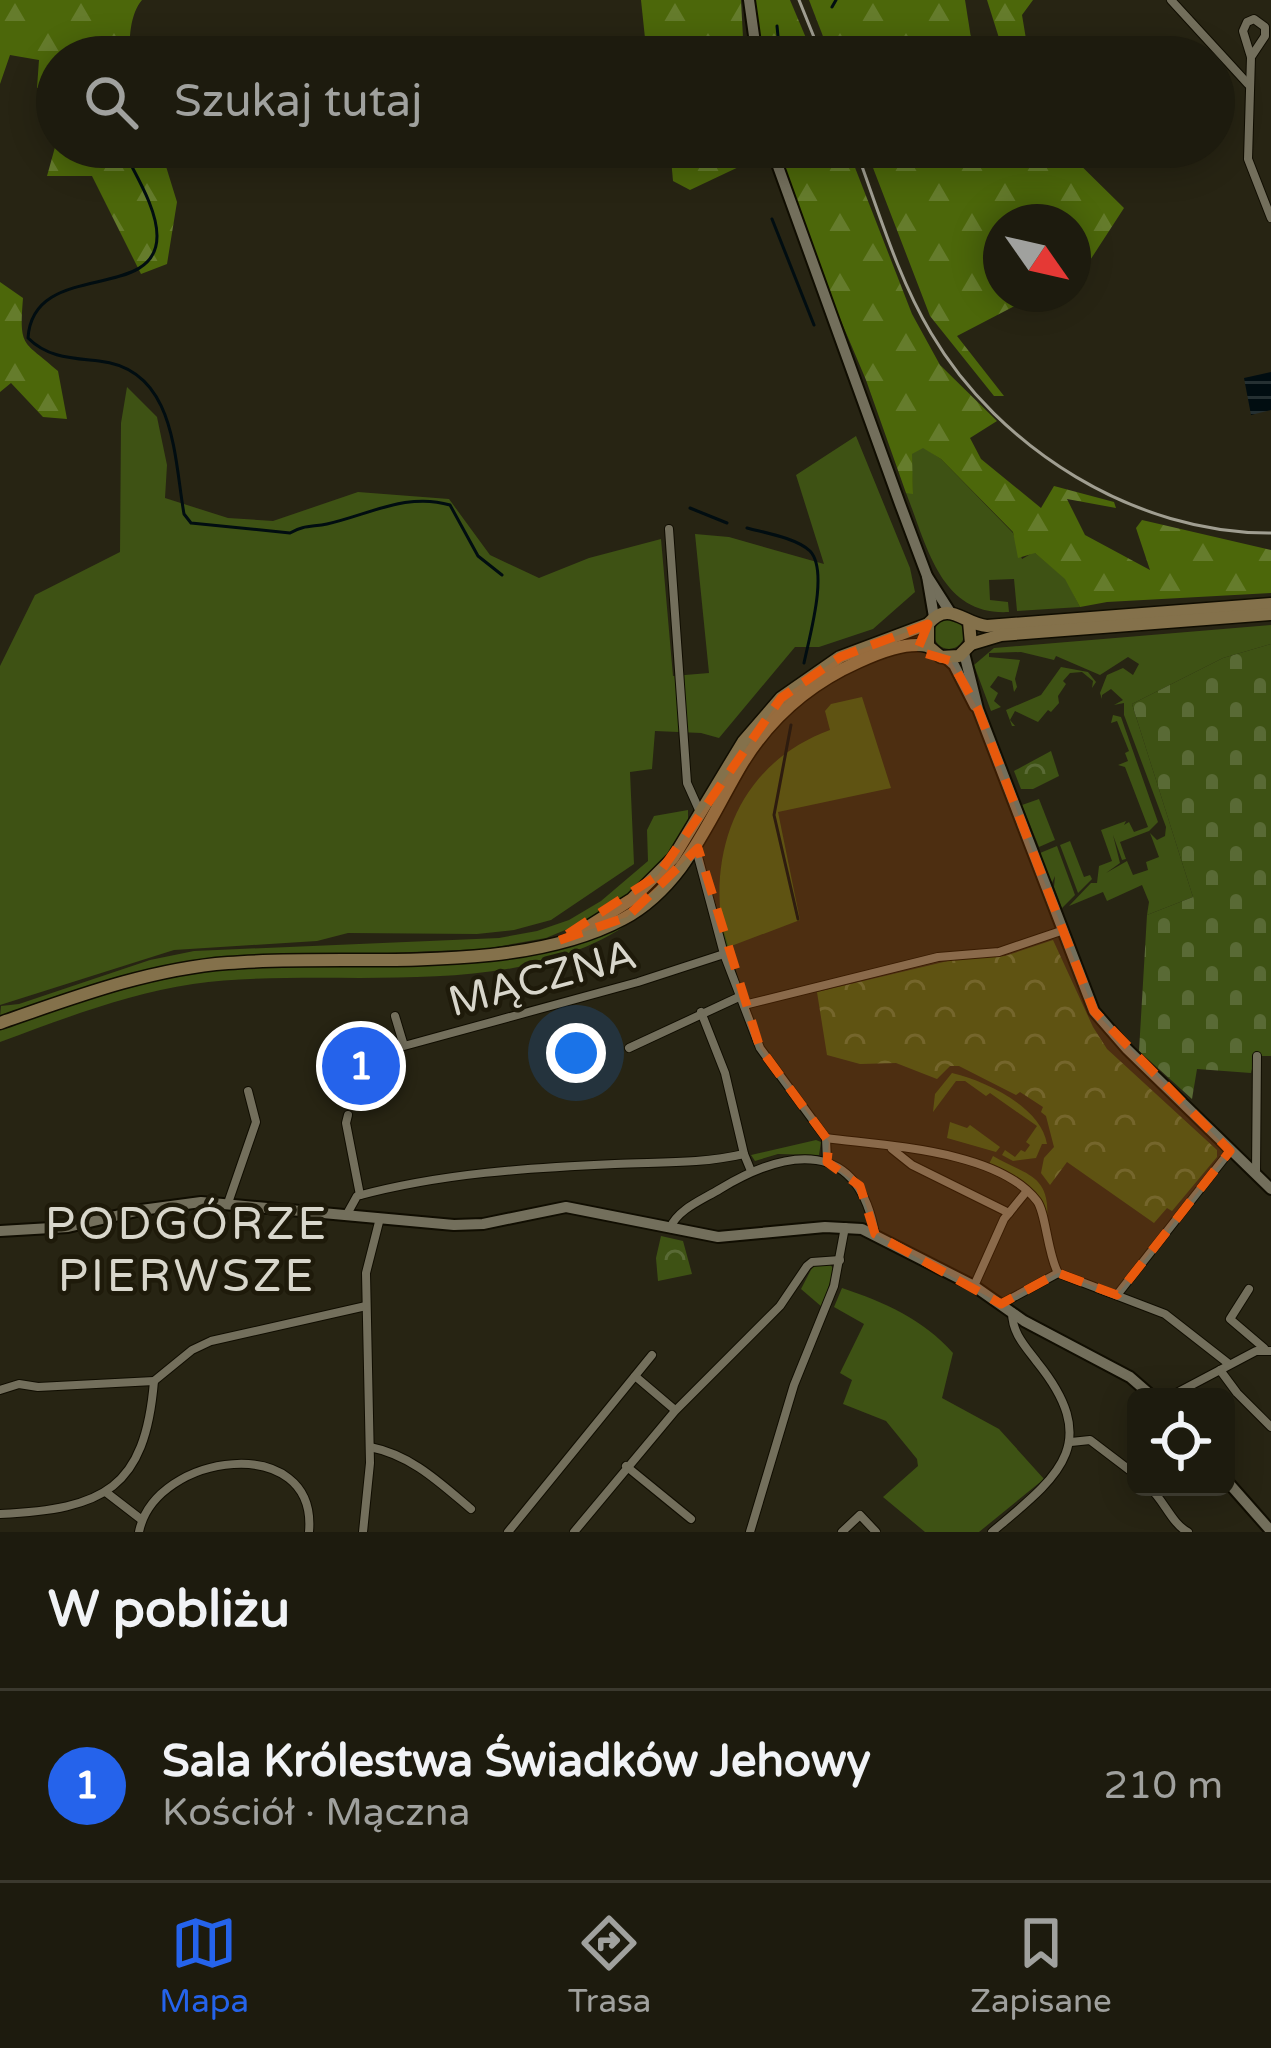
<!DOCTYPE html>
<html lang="pl">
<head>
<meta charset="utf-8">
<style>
  :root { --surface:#1d1b0e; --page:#2a281c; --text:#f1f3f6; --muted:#a0a19e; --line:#3b392e; --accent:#2563eb }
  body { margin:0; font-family:"Varela Round",sans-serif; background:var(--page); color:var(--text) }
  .controls { position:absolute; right:36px; bottom:36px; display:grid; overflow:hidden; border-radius:18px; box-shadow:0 6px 30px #0003 }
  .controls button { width:108px; height:108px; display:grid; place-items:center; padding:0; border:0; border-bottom:3px solid var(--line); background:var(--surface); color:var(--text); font:60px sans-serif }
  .compass { position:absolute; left:983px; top:204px; width:108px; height:108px; border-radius:50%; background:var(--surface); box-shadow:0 6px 30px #0003; rotate:124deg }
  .you { position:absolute; left:576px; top:1053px; width:42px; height:42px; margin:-30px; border:9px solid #fff; border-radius:50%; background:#1a73e8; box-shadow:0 0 0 18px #1a73e833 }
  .badge { display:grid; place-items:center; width:78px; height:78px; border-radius:50%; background:var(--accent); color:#fff; font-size:39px; font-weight:700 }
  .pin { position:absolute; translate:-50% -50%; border:6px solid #fff; box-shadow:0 3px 12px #0006 }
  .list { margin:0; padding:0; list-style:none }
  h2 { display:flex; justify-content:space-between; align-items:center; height:156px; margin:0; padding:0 48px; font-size:51px }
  h2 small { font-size:39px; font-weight:400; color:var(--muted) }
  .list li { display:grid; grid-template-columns:78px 1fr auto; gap:36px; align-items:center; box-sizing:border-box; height:192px; padding:0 48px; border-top:3px solid var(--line) }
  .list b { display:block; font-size:45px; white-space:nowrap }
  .list p { margin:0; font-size:39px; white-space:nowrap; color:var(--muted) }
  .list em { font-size:39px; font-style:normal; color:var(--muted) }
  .icon { flex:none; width:66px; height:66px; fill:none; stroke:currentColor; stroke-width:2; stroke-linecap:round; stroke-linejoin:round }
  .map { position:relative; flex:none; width:1271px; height:1532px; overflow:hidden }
  .search { position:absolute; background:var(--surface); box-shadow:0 6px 30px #0003; left:36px; right:36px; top:36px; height:132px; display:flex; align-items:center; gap:30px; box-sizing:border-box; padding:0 42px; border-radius:66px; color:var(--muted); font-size:45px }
  .sheet { height:348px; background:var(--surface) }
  nav { display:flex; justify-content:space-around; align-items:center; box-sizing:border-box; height:168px; border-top:3px solid var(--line); background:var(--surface); font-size:33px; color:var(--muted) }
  nav a { display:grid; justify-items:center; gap:6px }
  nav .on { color:var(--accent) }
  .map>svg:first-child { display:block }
  .green { fill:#3e5214 }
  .forest { fill:url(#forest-firs) }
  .cemetery { fill:url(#cemetery-stones) }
  .park { fill:url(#park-crowns) }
  .water { fill:url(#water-rules) }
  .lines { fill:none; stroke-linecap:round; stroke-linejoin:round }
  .stream { stroke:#010d11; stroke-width:3 }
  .minor-casing { stroke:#100d01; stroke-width:10 }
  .tertiary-casing { stroke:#100d01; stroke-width:14 }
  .secondary-casing { stroke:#100d01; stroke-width:15 }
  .minor { stroke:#736f5c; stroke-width:8 }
  .tertiary { stroke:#736f5c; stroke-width:10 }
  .secondary { stroke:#84714b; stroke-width:12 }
  .rail { stroke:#a09e91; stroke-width:3 }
  .marked { fill:#e8590c; fill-opacity:0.2; stroke:#e8590c; stroke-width:9; stroke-dasharray:24 15; stroke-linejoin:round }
  .labels { text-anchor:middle; stroke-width:9; stroke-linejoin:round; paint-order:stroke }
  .street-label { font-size:42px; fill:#d8d6cb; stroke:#1e1a0a }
  .neighbourhood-label { font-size:45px; letter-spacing:3px; fill:#d8d6cb; stroke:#1e1a0a }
</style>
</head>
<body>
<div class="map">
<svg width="1271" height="1532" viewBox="0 0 1271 1532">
  <defs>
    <pattern id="forest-firs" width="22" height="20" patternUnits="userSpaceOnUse" patternTransform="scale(3)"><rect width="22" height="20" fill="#4c670a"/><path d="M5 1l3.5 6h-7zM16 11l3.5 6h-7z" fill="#657c2c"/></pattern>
    <pattern id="cemetery-stones" width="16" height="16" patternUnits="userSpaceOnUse" patternTransform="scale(3)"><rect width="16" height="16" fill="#3e5214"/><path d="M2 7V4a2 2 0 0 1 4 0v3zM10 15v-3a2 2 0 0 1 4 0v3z" fill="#596a35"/></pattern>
    <pattern id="park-crowns" width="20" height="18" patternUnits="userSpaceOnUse" patternTransform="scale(3)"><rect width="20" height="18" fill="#3e5214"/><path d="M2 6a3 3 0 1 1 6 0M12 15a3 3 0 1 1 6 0" fill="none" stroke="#596a35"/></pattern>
    <pattern id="water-rules" width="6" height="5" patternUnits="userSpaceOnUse" patternTransform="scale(3)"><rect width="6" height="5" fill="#010d11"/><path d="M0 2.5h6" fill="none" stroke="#253032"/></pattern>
  </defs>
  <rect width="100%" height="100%" fill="#272413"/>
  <g class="green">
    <polygon points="127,387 157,417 167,465 165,498 228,518 273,521 358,492 449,499 490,555 539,578 589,558 661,539 673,676 709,673 695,534 729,537 824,564 796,475 856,436 910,568 915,592 873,629 819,647 795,647 719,738 701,733 655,731 652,769 630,772 634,864 551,920 514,930 477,934 348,933 317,941 174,950 0,1005 0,666 35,595 120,552 121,423"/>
    <path d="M 923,447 L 941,459 L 1013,533 L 1022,559 L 1034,552 L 1066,579 L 1080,607 L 1017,611 L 1014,579 L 989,580 L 990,600 L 1008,602 L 1009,612 C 940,616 927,545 906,493 L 913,493 L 911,454 Z"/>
    <circle cx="949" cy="634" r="15"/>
    <polygon points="1271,625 1271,644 1223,658 1132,704 1193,897 1147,915 1149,902 1142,885 1107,901 1103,892 1069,906 1091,883 1097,883 1099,866 1112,861 1101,830 1126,821 1124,825 1129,822 1134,832 1148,827 1125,767 1118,765 1128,761 1125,753 1129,751 1117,721 1111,723 1113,715 1121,717 1158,822 1149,831 1120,842 1126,859 1122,860 1113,835 1120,863 1106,873 1127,861 1133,875 1148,870 1146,862 1159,857 1150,833 1157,840 1165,836 1166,827 1124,715 1124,703 1114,705 1123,700 1111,689 1102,695 1102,699 1100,693 1107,675 1123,668 1133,675 1139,664 1128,657 1100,675 1056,656 1054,660 1021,652 989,653 989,657 1020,660 1015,679 1017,687 1014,692 1012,681 998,676 990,687 998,693 994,701 1001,707 991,711 974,665 994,648"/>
    <polygon points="1061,667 1088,672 1096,682 1092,688 1093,681 1082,672 1070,673 1063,681 1066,684 1058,696 1059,703 1051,712 1048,710 1038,722 1015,711 1010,720 1015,726 1012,726 1006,710 1041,695"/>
    <path d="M 862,697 L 891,788 L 778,812 L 800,920 L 726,948 C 704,855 737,764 830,730 L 825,711 L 831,704 Z"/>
    <polygon points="1039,799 1055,840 1039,847 1022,805"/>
    <polygon points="688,810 688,825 670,853 626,897 594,918 546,938 485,949 190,961 120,976 0,1017 1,1006 19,1004 150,960 194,951 499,938 537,931 569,920 601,901 648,861 647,830 654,816"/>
    <polygon points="1070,841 1084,877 1090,875 1092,879 1078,893 1060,845"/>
    <polygon points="1057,846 1075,895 1062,908 1054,887 1055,876 1052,883 1040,853"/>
    <path d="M 683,871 C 676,886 655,904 640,915 C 521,1008 336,964 193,984 C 126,994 63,1019 0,1042 L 0,1028 L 152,978 L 243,966 L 488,959 L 609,928 Z"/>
    <path d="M 952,1073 C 986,1081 1041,1107 1047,1144 L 1042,1144 L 1036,1158 L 1013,1161 L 1002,1155 L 1005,1150 L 1015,1157 L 1021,1150 L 1025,1152 L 1030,1145 L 1026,1142 L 1037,1126 L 990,1093 L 986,1096 L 965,1081 L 956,1081 L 933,1112 L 935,1094 Z"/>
    <polygon points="950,1122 967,1128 970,1125 1000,1147 996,1152 947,1138"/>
    <polygon points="816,1140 821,1142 819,1155 778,1154 755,1161 751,1155"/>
    <path d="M 993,1156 C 1027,1176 1051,1174 1047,1222 L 1044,1207 L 1027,1185 L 989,1164 Z"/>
    <polygon points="814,1264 830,1264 834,1270 822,1307 801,1289"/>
    <path d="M 842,1288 C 884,1302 923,1319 953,1353 L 942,1398 L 999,1429 L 1044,1479 L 979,1532 L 925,1532 L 883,1497 L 918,1466 L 917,1459 L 886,1421 L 843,1404 L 852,1380 L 840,1373 L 864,1324 L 834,1307 Z"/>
  </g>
  <g class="forest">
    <path d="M 0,0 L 142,0 C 131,12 127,42 132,57 L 57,57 L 57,89 L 37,88 L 39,60 L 10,55 L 0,84 Z"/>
    <polygon points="641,0 741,0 744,57 647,57"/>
    <polygon points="753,0 790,0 814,57 763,57"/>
    <polygon points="809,0 965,0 974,57 831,57"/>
    <polygon points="987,0 1033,0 1022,15 1029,57 1005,57"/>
    <polygon points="57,140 57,147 160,147 177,202 167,264 141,274 92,176 47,176"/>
    <polygon points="670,147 757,147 758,153 745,164 690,190 673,181"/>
    <polygon points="776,147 847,147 912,314 940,365 997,421 970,438 981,459 1041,508 1054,486 1114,502 1116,508 1067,499 1085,535 1150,570 1136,528 1142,520 1271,550 1271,593 1107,602 1080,607 1065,579 1035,553 1018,558 1013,532 941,459 923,448 912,454 913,494 906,493 866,380 808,243"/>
    <polygon points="865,147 1062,147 1124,208 1085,268 1073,275 1073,222 1001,222 1001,294 1038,294 957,336 1004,396 994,396 930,316"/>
    <path d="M 0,282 L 23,298 C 19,349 23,340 58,371 L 67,419 L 43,417 L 11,383 L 0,392 Z"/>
  </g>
  <polygon class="cemetery" points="1271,644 1271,1056 1255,1056 1251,1073 1197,1069 1192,1099 1139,1051 1147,915 1193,897 1132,704 1223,658"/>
  <g class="park">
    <polygon points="1051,751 1059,776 1033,789 1021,789 1014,771"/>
    <polygon points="1053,940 1093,1027 1107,1049 1217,1150 1217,1157 1172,1211 1167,1208 1154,1223 1067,1162 1050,1185 1041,1173 1044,1158 1054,1147 1046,1116 1041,1112 1043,1107 1020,1092 1016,1095 959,1066 950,1066 937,1079 896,1063 860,1064 827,1055 817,992 952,960 1005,956"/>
    <polygon points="661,1236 683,1241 692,1274 658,1281 656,1258"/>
  </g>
  <polygon class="water" points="1271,372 1271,410 1251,415 1244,378"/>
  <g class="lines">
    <g class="stream">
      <polyline points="832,7 836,0"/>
      <polyline points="777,26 780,57"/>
      <path d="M 122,147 C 134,173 157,207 157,236 C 157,303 33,259 28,338 C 48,358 72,358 99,361 C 176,369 174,458 184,514 L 191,523 L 290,533 C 303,525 313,527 327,524 C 368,515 407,492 450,505 L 478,556 L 502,575"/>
      <polyline points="772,219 814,325"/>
      <polyline points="690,508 727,523"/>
      <path d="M 747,528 C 766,533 796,538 810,551 C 829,571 809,638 804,663"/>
      <polyline points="791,725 774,815 798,919"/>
    </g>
    <g class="minor-casing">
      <g id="minor">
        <polyline points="1171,0 1248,84"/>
        <polyline points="1251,57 1265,36 1265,27 1254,19 1247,22 1243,31 1251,57 1248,159 1271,218"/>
        <polyline points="669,529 687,783 700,812"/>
        <polyline points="696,849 724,954 760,1048 826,1138 827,1162"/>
        <polyline points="744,1005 938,957 999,952 1061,931"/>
        <polyline points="701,1012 725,1073 744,1154"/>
        <polyline points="395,1016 404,1046 638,982 724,954"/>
        <polyline points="629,1048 741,996"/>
        <polyline points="348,1115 346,1123 360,1195"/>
        <path d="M 826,1138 C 886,1146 998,1150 1037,1201 C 1046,1213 1047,1252 1058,1273"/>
        <polyline points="892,1149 912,1165 1009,1213"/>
        <polyline points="1256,1173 1257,1056"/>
        <polyline points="228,1203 256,1122 248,1091"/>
        <path d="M 347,1214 L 357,1196 C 443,1173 527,1168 615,1164 C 660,1162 701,1164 744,1154 L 751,1171"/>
        <path d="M 670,1228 C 678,1209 702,1200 720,1189 C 788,1148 858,1138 875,1234"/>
        <polyline points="974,1286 1004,1219 1026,1192"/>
        <polyline points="1249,1289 1230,1319 1264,1348"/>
        <polyline points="1117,1295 1230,1151"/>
        <polyline points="1001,1304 1058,1273 1165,1314 1229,1364"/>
        <polyline points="1220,1370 1237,1393 1271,1427"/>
        <polyline points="635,1376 675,1410"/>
        <polyline points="0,1390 19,1384 38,1387 154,1381"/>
        <polyline points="1169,1397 1256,1351 1271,1351"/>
        <polyline points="1071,1442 1090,1440 1136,1475"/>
        <path d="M 370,1447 C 411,1455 439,1482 471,1509"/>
        <polyline points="626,1466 691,1519"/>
        <path d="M 1149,1487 C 1164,1500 1172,1524 1188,1532"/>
        <polyline points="107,1493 142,1520"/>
        <path d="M 0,1514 C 104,1509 145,1489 154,1381 L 192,1350 L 211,1341 L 366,1306"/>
        <path d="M 139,1532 C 155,1452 318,1431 309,1532"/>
        <polyline points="363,1532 370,1463 366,1273 380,1218"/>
        <polyline points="508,1532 652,1355"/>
        <polyline points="574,1532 675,1411 780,1306 807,1266 812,1262 840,1260"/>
        <polyline points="750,1532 794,1385 834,1286 845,1227"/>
        <polyline points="842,1532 860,1515 876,1532"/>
        <path d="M 992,1532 C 1057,1477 1104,1445 1037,1362 C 1025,1346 1012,1333 1012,1312"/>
      </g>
    </g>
    <g class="tertiary-casing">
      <g id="tertiary">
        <polyline points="749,0 757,57"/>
        <polyline points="771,147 900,504 927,576 950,612"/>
        <polyline points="927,576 934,617"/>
        <polyline points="964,653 978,709 1094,1011 1127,1049 1271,1189"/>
        <polyline points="946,658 954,665 975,706"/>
        <polyline points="0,1231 68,1227 141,1210 201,1202 454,1225 483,1224 566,1207 718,1237 825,1227 862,1229 974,1286 1024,1321 1130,1377 1153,1397"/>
        <polyline points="1226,1480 1271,1531"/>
      </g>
    </g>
    <g class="secondary-casing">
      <g id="secondary">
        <path d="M 969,622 L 971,644 L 959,656 L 941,657 L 928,646 L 928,624 C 949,599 963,624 987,626 L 1271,604"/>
        <polyline points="971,644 1001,635 1271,614"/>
        <polyline points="586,928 632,899 673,858 743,742 781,698 840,657 928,624"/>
        <path d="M 0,1023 C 75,997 149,969 228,963 C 349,953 514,977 623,919 C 685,886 709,818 743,762 C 771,717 811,683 858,662 C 880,652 905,642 928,646"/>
      </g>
    </g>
    <use href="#minor" class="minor"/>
    <use href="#tertiary" class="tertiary"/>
    <use href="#secondary" class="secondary"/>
    <g class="rail">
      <polyline points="799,0 822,57"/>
      <path d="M 855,147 C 878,209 897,276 931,333 C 999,449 1136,534 1271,533"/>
    </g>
  </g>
  <path class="marked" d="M 928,624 L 917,651 L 951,661 L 978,709 L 1094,1011 L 1230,1151 L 1117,1295 L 1058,1273 L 1001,1304 L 875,1234 L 860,1186 L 827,1162 L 829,1142 L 760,1048 L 698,848 L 627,917 L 557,941 L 658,875 L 781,698 L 840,657 Z"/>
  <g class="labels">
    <g class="street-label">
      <text transform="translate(542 977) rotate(-15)" y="15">MĄCZNA</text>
    </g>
    <g class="neighbourhood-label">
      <text x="187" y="1239">PODGÓRZE<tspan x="187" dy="52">PIERWSZE</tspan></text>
    </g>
  </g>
</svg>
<div class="controls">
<button><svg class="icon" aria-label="locate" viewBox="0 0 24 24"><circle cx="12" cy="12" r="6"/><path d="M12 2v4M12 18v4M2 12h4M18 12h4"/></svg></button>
</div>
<svg class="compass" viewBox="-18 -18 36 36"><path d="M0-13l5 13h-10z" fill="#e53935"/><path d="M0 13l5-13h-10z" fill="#a0a19e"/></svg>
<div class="you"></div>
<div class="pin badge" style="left:361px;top:1066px">1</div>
<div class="search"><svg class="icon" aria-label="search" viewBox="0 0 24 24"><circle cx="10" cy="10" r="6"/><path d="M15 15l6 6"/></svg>Szukaj tutaj</div>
</div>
<section class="sheet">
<h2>W pobliżu<small></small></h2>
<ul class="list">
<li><span class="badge">1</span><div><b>Sala Królestwa Świadków Jehowy</b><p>Kościół · Mączna</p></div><em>210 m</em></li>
</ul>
</section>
<nav>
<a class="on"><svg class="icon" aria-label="map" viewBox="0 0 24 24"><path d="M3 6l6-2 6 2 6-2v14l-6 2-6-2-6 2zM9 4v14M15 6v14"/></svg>Mapa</a>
<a><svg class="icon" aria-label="directions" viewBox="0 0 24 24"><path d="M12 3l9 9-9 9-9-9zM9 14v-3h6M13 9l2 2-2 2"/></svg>Trasa</a>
<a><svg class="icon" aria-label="saved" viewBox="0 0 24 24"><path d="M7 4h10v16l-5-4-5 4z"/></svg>Zapisane</a>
</nav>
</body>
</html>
